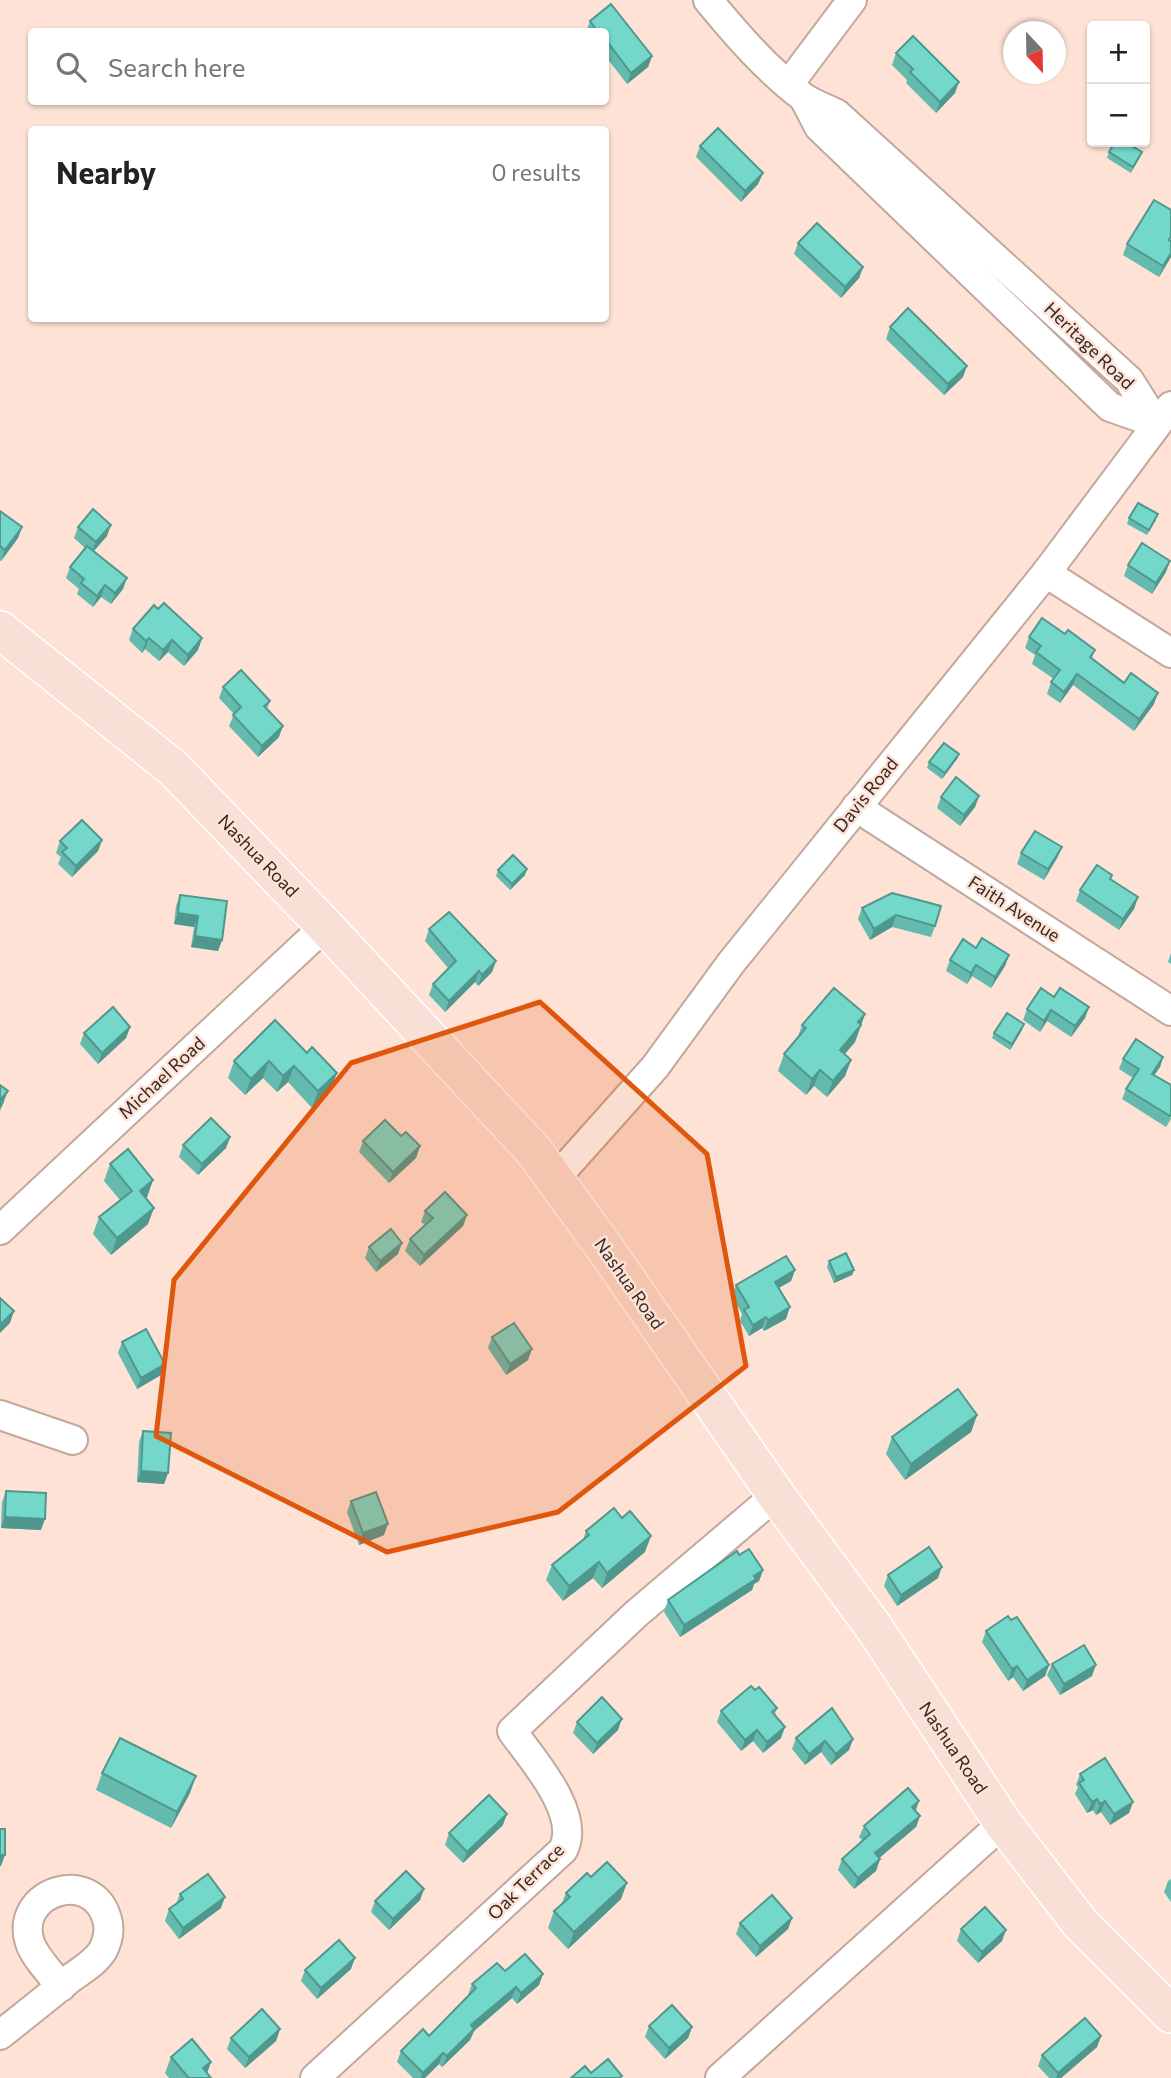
<!DOCTYPE html>
<html lang="en">
<head>
<meta charset="utf-8">
<style>
  :root { --surface:#fff; --page:#f6f6f6; --text:#222; --muted:#767676; --line:#e0e0e0 }
  body { margin:0; font-family:Commissioner,sans-serif; background:var(--page); color:var(--text) }
  .controls { position:absolute; right:21px; top:21px; display:grid; overflow:hidden; border-radius:7px; box-shadow:0 2px 5px #0004 }
  .controls button { width:63px; height:63px; display:grid; place-items:center; padding:0; border:0; border-bottom:2px solid var(--line); background:var(--surface); color:var(--text); font:35px sans-serif }
  .compass { position:absolute; left:1003px; top:21px; width:63px; height:63px; border-radius:50%; background:var(--surface); box-shadow:0 2px 5px #0004; rotate:158deg }
  .list { margin:0; padding:0; list-style:none }
  h2 { display:flex; justify-content:space-between; align-items:center; height:91px; margin:0; padding:0 28px; font-size:30px }
  h2 small { font-size:23px; font-weight:400; color:var(--muted) }
  .icon { flex:none; width:38px; height:38px; fill:none; stroke:currentColor; stroke-width:2; stroke-linecap:round; stroke-linejoin:round }
  .map { position:relative; flex:none; width:1171px; height:2078px; overflow:hidden }
  .search { position:absolute; background:var(--surface); box-shadow:0 2px 5px #0004; left:28px; top:28px; width:581px; height:77px; display:flex; align-items:center; gap:18px; box-sizing:border-box; padding:0 24px; border-radius:7px; color:var(--muted); font-size:26px }
  .panel { position:absolute; background:var(--surface); box-shadow:0 2px 5px #0004; left:28px; top:126px; width:581px; height:196px; border-radius:7px }
  .map>svg:first-child { display:block }
  .lines { fill:none; stroke-linecap:round; stroke-linejoin:round }
  .minor-casing { stroke:#c2a79c; stroke-width:32 }
  .major-casing { stroke:#fff; stroke-width:40 }
  .minor { stroke:#fff; stroke-width:28 }
  .major { stroke:#f8e0d6; stroke-width:37 }
  .wall { fill:#63baad }
  .shaded-wall { fill:#50978d }
  .building { fill:#73d8c9; stroke:#50978d; stroke-width:2 }
  .marked { fill:#df570d; fill-opacity:0.2; stroke:#df570d; stroke-width:5; stroke-linejoin:round }
  .labels { text-anchor:middle; stroke-width:5; stroke-linejoin:round; paint-order:stroke }
  .street-label { font-size:18px; fill:#342925; stroke:#fee2d6 }
</style>
</head>
<body>
<div class="map">
<svg width="1171" height="2078" viewBox="0 0 1171 2078">
  <rect width="100%" height="100%" fill="#fee2d6"/>
  <g class="lines">
    <g class="minor-casing">
      <g id="minor">
        <path d="M 708,0 C 736,34 767,70 803,97 C 812,104 826,108 837,114 L 1129,380 L 1156,423"/>
        <polyline points="789,84 852,0"/>
        <polyline points="804,98 819,127 1110,407 1156,423"/>
        <polyline points="1046,573 1171,653"/>
        <polyline points="856,807 1171,1011"/>
        <polyline points="555,1179 655,1067 731,963 1046,573 1171,406"/>
        <polyline points="0,1230 325,926"/>
        <polyline points="0,1415 73,1440"/>
        <path d="M 0,2035 C 24,2016 48,1997 71,1978 C 82,1970 96,1962 103,1950 C 108,1940 110,1929 107,1919 C 92,1866 13,1892 30,1943 C 36,1959 51,1973 61,1987"/>
        <path d="M 315,2078 L 563,1850 C 582,1814 532,1759 512,1731 L 636,1614 L 776,1495"/>
        <polyline points="720,2078 1003,1823"/>
      </g>
    </g>
    <g class="major-casing">
      <polyline id="major" points="0,630 173,768 325,926 534,1151 604,1247 776,1495 875,1629 1003,1823 1080,1923 1171,2014"/>
    </g>
    <use href="#minor" class="minor"/>
    <use href="#major" class="major"/>
  </g>
  <g class="wall">
    <polygon points="590,21 652,56 648,67 627,84 606,57 606,32 586,32"/>
    <polygon points="896,53 955,93 936,113 906,83 907,80 892,65"/>
    <polygon points="700,146 763,173 758,184 741,202 696,157"/>
    <polygon points="1109,152 1140,157 1131,173 1107,158"/>
    <polygon points="798,243 863,267 859,278 841,298 794,254"/>
    <polygon points="1127,244 1171,257 1159,277 1123,255"/>
    <polygon points="890,327 963,377 944,395 886,339"/>
    <polygon points="0,511 22,527 18,538 1,561 0,561"/>
    <polygon points="1129,518 1156,520 1147,535 1127,524"/>
    <polygon points="78,527 107,536 94,551 123,589 111,604 101,597 93,607 77,594 79,589 66,578 70,567 85,548 74,538"/>
    <polygon points="1128,565 1166,572 1152,594 1124,576"/>
    <polygon points="133,629 202,638 198,650 184,666 168,652 159,661 145,649 142,653 129,640"/>
    <polygon points="1065,634 1095,650 1092,658 1154,704 1134,731 1073,685 1060,703 1047,694 1051,682 1054,679 1032,664 1035,655 1025,648 1029,637"/>
    <polygon points="223,687 270,701 267,709 279,737 258,757 229,726 234,714 219,698"/>
    <polygon points="959,754 957,759 942,779 927,768 929,762"/>
    <polygon points="979,796 975,807 960,826 937,808 941,797"/>
    <polygon points="102,840 98,851 72,877 58,864 61,857 56,853 60,841"/>
    <polygon points="1062,847 1057,858 1044,880 1017,864 1021,853"/>
    <polygon points="498,870 525,875 510,890 496,876"/>
    <polygon points="1080,890 1138,897 1134,909 1119,930 1076,901"/>
    <polygon points="892,893 935,926 931,937 892,927 870,940 858,919 862,908"/>
    <polygon points="180,895 222,940 218,951 191,947 194,927 174,924 176,906"/>
    <polygon points="429,929 496,961 492,972 478,986 475,982 445,1012 429,995 433,984 448,968 425,941"/>
    <polygon points="976,948 1009,955 1005,966 991,988 972,976 967,984 946,971 950,960"/>
    <polygon points="1171,953 1171,964 1168,962"/>
    <polygon points="1054,997 1089,1007 1085,1018 1071,1037 1047,1021 1040,1032 1023,1020 1027,1009"/>
    <polygon points="865,1014 855,1042 844,1054 851,1060 845,1076 827,1097 814,1086 806,1095 778,1071 784,1054 797,1039 802,1025"/>
    <polygon points="275,1020 331,1089 312,1108 288,1082 277,1092 263,1078 245,1095 228,1078 234,1061"/>
    <polygon points="130,1027 126,1038 98,1064 80,1044 84,1033"/>
    <polygon points="1022,1030 1010,1050 992,1038 994,1033"/>
    <polygon points="1163,1057 1160,1067 1154,1075 1171,1119 1166,1127 1122,1099 1126,1089 1133,1078 1119,1069 1123,1059"/>
    <polygon points="401,1136 420,1146 416,1158 389,1183 359,1152 363,1141"/>
    <polygon points="230,1137 226,1148 198,1175 179,1157 183,1145"/>
    <polygon points="110,1164 153,1180 147,1197 146,1198 148,1224 111,1255 93,1234 99,1217 120,1200 104,1181"/>
    <polygon points="425,1211 467,1215 463,1226 420,1266 405,1251 410,1239 425,1225 421,1222"/>
    <polygon points="369,1247 398,1254 376,1272 365,1258"/>
    <polygon points="829,1261 854,1270 852,1275 834,1283 827,1267"/>
    <polygon points="795,1270 791,1281 778,1288 786,1319 764,1331 762,1328 749,1336 740,1321 742,1314 732,1296 736,1285"/>
    <polygon points="492,1337 528,1360 506,1375 488,1348"/>
    <polygon points="122,1342 165,1364 161,1375 137,1389 118,1353"/>
    <polygon points="977,1415 971,1432 905,1480 886,1454 892,1437"/>
    <polygon points="143,1431 168,1473 164,1484 137,1482 139,1442"/>
    <polygon points="6,1491 41,1530 1,1528 2,1502"/>
    <polygon points="351,1501 384,1535 359,1545 347,1512"/>
    <polygon points="622,1518 645,1552 602,1588 593,1578 563,1601 546,1580 552,1565 583,1540 586,1531"/>
    <polygon points="739,1555 763,1570 759,1581 754,1584 752,1590 680,1637 664,1612 668,1600"/>
    <polygon points="888,1575 938,1578 897,1606 884,1586"/>
    <polygon points="986,1631 1049,1665 1045,1676 1023,1691 1013,1677 1008,1681 982,1642"/>
    <polygon points="1052,1664 1092,1676 1060,1695 1047,1675"/>
    <polygon points="755,1690 777,1708 775,1714 781,1738 763,1753 753,1741 741,1751 717,1722 721,1711"/>
    <polygon points="577,1722 618,1730 593,1754 573,1733"/>
    <polygon points="796,1738 853,1739 849,1750 831,1765 821,1752 805,1765 792,1749"/>
    <polygon points="102,1773 190,1793 171,1828 96,1790"/>
    <polygon points="1080,1774 1133,1802 1129,1813 1110,1825 1101,1812 1096,1815 1093,1810 1087,1813 1075,1794 1078,1787 1076,1785"/>
    <polygon points="919,1801 915,1811 920,1816 916,1827 879,1858 880,1859 876,1871 854,1889 838,1870 842,1859 863,1841 859,1837 864,1826"/>
    <polygon points="503,1825 463,1863 445,1845 449,1833"/>
    <polygon points="1171,1879 1171,1902 1164,1892 1168,1881"/>
    <polygon points="424,1889 420,1900 389,1930 371,1912 375,1901"/>
    <polygon points="566,1893 621,1899 568,1949 548,1928 554,1911 561,1905"/>
    <polygon points="180,1894 221,1908 179,1939 165,1921 169,1909 176,1904"/>
    <polygon points="792,1918 788,1929 756,1957 736,1934 740,1923"/>
    <polygon points="961,1929 1002,1941 978,1963 957,1941"/>
    <polygon points="351,1969 317,1999 301,1981 305,1970"/>
    <polygon points="505,1971 543,1974 539,1985 517,2004 512,1998 474,2031 470,2040 442,2067 439,2064 425,2078 413,2078 397,2062 401,2051 429,2036 469,1996 468,1995 472,1984"/>
    <polygon points="649,2026 692,2027 688,2038 665,2059 645,2037"/>
    <polygon points="280,2029 276,2041 245,2068 227,2049 231,2038"/>
    <polygon points="1101,2036 1097,2047 1061,2078 1049,2078 1038,2066 1042,2055"/>
    <polygon points="171,2057 211,2062 207,2073 211,2078 169,2078 165,2073"/>
  </g>
  <g class="shaded-wall">
    <polygon points="652,56 648,67 627,84 631,73"/>
    <polygon points="959,82 955,93 936,113 940,102"/>
    <polygon points="763,173 758,184 741,202 745,191"/>
    <polygon points="1171,253 1171,257 1159,277 1163,266"/>
    <polygon points="863,267 859,278 841,298 845,287"/>
    <polygon points="967,366 963,377 944,395 948,384"/>
    <polygon points="111,525 107,536 91,554 96,542"/>
    <polygon points="22,527 18,538 1,561 5,550"/>
    <polygon points="1170,561 1166,572 1152,594 1156,583"/>
    <polygon points="127,578 123,589 111,604 115,593"/>
    <polygon points="105,585 101,597 93,607 97,596"/>
    <polygon points="149,638 145,649 142,653 146,641"/>
    <polygon points="202,638 198,650 184,666 188,655"/>
    <polygon points="172,640 168,652 159,661 163,650"/>
    <polygon points="1077,674 1073,685 1060,703 1064,692"/>
    <polygon points="1158,693 1154,704 1134,731 1139,719"/>
    <polygon points="283,726 279,737 258,757 262,746"/>
    <polygon points="959,754 957,759 942,779 945,773"/>
    <polygon points="979,796 975,807 960,826 964,815"/>
    <polygon points="102,840 98,851 72,877 76,866"/>
    <polygon points="1062,847 1057,858 1044,880 1048,869"/>
    <polygon points="527,869 525,875 510,890 512,884"/>
    <polygon points="1138,897 1134,909 1119,930 1123,919"/>
    <polygon points="178,913 198,916 194,927 174,924"/>
    <polygon points="896,915 892,927 870,940 874,929"/>
    <polygon points="195,936 222,940 218,951 191,947"/>
    <polygon points="1009,955 1005,966 991,988 995,977"/>
    <polygon points="496,961 492,972 478,986 482,975"/>
    <polygon points="976,965 972,976 967,984 971,973"/>
    <polygon points="479,971 475,982 445,1012 449,1001"/>
    <polygon points="1089,1007 1085,1018 1071,1037 1075,1026"/>
    <polygon points="1051,1010 1047,1021 1040,1032 1044,1021"/>
    <polygon points="865,1014 855,1042 834,1067 840,1050 858,1022"/>
    <polygon points="1024,1024 1022,1030 1010,1050 1012,1044"/>
    <polygon points="130,1027 126,1038 98,1064 102,1053"/>
    <polygon points="1163,1057 1160,1067 1148,1084 1152,1074"/>
    <polygon points="851,1060 845,1076 827,1097 833,1081"/>
    <polygon points="269,1061 263,1078 245,1095 251,1079"/>
    <polygon points="294,1066 288,1082 277,1092 283,1076"/>
    <polygon points="820,1070 814,1086 806,1095 812,1079"/>
    <polygon points="337,1073 331,1089 312,1108 318,1091"/>
    <polygon points="8,1091 0,1111 1,1099"/>
    <polygon points="230,1137 226,1148 198,1175 202,1164"/>
    <polygon points="420,1146 416,1158 389,1183 393,1172"/>
    <polygon points="153,1180 147,1197 134,1208 140,1191"/>
    <polygon points="154,1208 148,1224 111,1255 117,1238"/>
    <polygon points="467,1215 463,1226 420,1266 424,1255"/>
    <polygon points="402,1243 398,1254 376,1272 380,1261"/>
    <polygon points="795,1270 791,1281 770,1293 775,1282"/>
    <polygon points="854,1270 852,1275 834,1283 836,1277"/>
    <polygon points="790,1307 786,1319 764,1331 768,1320"/>
    <polygon points="14,1311 10,1323 0,1333 0,1325"/>
    <polygon points="766,1317 762,1328 749,1336 753,1325"/>
    <polygon points="532,1349 528,1360 506,1375 510,1364"/>
    <polygon points="165,1364 161,1375 137,1389 141,1378"/>
    <polygon points="977,1415 971,1432 905,1480 911,1464"/>
    <polygon points="141,1471 168,1473 164,1484 137,1482"/>
    <polygon points="5,1517 45,1519 41,1530 1,1528"/>
    <polygon points="388,1524 384,1535 359,1545 363,1533"/>
    <polygon points="651,1536 645,1552 602,1588 607,1573"/>
    <polygon points="599,1562 593,1578 563,1601 569,1586"/>
    <polygon points="942,1567 938,1578 897,1606 901,1595"/>
    <polygon points="763,1570 759,1581 754,1584 752,1590 680,1637 684,1625"/>
    <polygon points="1049,1665 1045,1676 1023,1691 1027,1680"/>
    <polygon points="1096,1665 1092,1676 1060,1695 1064,1684"/>
    <polygon points="1017,1666 1013,1677 1008,1681 1012,1669"/>
    <polygon points="622,1719 618,1730 593,1754 597,1743"/>
    <polygon points="785,1727 781,1738 763,1753 767,1742"/>
    <polygon points="757,1730 753,1741 741,1751 745,1740"/>
    <polygon points="853,1739 849,1750 831,1765 836,1754"/>
    <polygon points="825,1741 821,1752 805,1765 809,1754"/>
    <polygon points="196,1776 190,1793 171,1828 177,1812"/>
    <polygon points="1097,1799 1093,1810 1087,1813 1092,1802"/>
    <polygon points="919,1801 915,1812 912,1807"/>
    <polygon points="1105,1801 1101,1812 1096,1815 1100,1804"/>
    <polygon points="1133,1802 1129,1813 1110,1825 1114,1814"/>
    <polygon points="507,1814 503,1825 463,1863 467,1852"/>
    <polygon points="920,1816 916,1827 871,1865 875,1853"/>
    <polygon points="0,1855 5,1855 1,1866 0,1866"/>
    <polygon points="880,1859 876,1871 854,1889 858,1878"/>
    <polygon points="627,1883 621,1899 568,1949 574,1932"/>
    <polygon points="424,1889 420,1900 389,1930 393,1919"/>
    <polygon points="225,1897 221,1908 179,1939 183,1928"/>
    <polygon points="792,1918 788,1929 756,1957 760,1946"/>
    <polygon points="1006,1930 1002,1941 978,1963 982,1952"/>
    <polygon points="355,1958 351,1969 317,1999 321,1988"/>
    <polygon points="543,1974 539,1985 517,2004 521,1993"/>
    <polygon points="516,1987 512,1998 474,2031 470,2040 442,2067 447,2056 471,2025"/>
    <polygon points="692,2027 688,2038 665,2059 669,2048"/>
    <polygon points="280,2029 276,2041 245,2068 249,2057"/>
    <polygon points="1101,2036 1097,2047 1061,2078 1056,2078 1058,2073"/>
    <polygon points="443,2053 439,2064 425,2078 421,2078 423,2073"/>
    <polygon points="211,2062 205,2078 203,2068"/>
  </g>
  <g class="building">
    <polygon points="611,4 652,56 631,73 606,40 606,32 598,32 590,21"/>
    <polygon points="913,36 959,82 940,102 910,72 913,69 896,53"/>
    <polygon points="718,128 763,173 745,191 700,146"/>
    <polygon points="1115,142 1125,142 1142,152 1133,167 1109,152"/>
    <polygon points="1154,200 1171,210 1171,236 1169,240 1171,241 1171,253 1163,266 1127,244"/>
    <polygon points="817,223 863,267 845,287 798,243"/>
    <polygon points="908,308 967,366 948,384 890,327"/>
    <polygon points="1138,503 1158,514 1149,530 1129,518"/>
    <polygon points="93,509 111,525 96,542 78,527"/>
    <polygon points="0,511 22,527 5,550 0,546"/>
    <polygon points="1142,543 1170,561 1156,583 1128,565"/>
    <polygon points="87,546 127,578 115,593 105,585 97,596 81,583 84,579 70,567"/>
    <polygon points="164,603 202,638 188,655 172,640 163,650 149,638 146,641 133,629 154,605 158,609"/>
    <polygon points="1042,618 1065,634 1068,630 1095,650 1090,657 1124,683 1131,673 1158,693 1139,719 1077,674 1064,692 1051,682 1060,670 1036,652 1041,646 1029,637"/>
    <polygon points="241,670 270,701 264,706 283,726 262,746 233,715 241,707 223,687"/>
    <polygon points="944,743 959,754 945,773 929,762"/>
    <polygon points="956,777 979,796 964,815 941,797"/>
    <polygon points="82,820 102,840 76,866 62,852 67,848 60,841"/>
    <polygon points="1035,831 1062,847 1048,869 1021,853"/>
    <polygon points="513,855 527,869 512,884 498,870"/>
    <polygon points="1097,865 1112,875 1110,879 1138,897 1123,919 1080,890"/>
    <polygon points="892,893 941,906 935,926 896,915 874,929 862,908"/>
    <polygon points="180,895 227,901 222,940 195,936 198,916 178,913"/>
    <polygon points="449,912 496,961 482,975 479,971 449,1001 433,984 456,961 429,929"/>
    <polygon points="982,938 1009,955 995,977 976,965 971,973 950,960 963,939 976,948"/>
    <polygon points="834,988 865,1014 858,1022 861,1025 840,1050 851,1060 833,1081 820,1070 812,1079 784,1054 806,1028 802,1025"/>
    <polygon points="1041,988 1054,997 1060,988 1089,1007 1075,1026 1051,1010 1044,1021 1027,1009"/>
    <polygon points="113,1007 130,1027 102,1053 84,1033"/>
    <polygon points="1007,1013 1024,1024 1012,1044 994,1033"/>
    <polygon points="275,1020 307,1053 312,1047 337,1073 318,1091 294,1066 283,1076 269,1061 251,1079 234,1061"/>
    <polygon points="1136,1039 1163,1057 1152,1074 1171,1085 1171,1115 1170,1116 1126,1089 1139,1069 1123,1059"/>
    <polygon points="0,1085 8,1091 1,1099 3,1102 0,1106"/>
    <polygon points="211,1118 230,1137 202,1164 183,1145"/>
    <polygon points="385,1120 401,1136 406,1132 420,1146 393,1172 363,1141"/>
    <polygon points="128,1149 153,1180 140,1191 154,1208 117,1238 99,1217 132,1191 110,1164"/>
    <polygon points="445,1192 467,1215 424,1255 410,1239 433,1218 425,1211"/>
    <polygon points="391,1229 402,1243 380,1261 369,1247"/>
    <polygon points="846,1253 854,1270 836,1277 829,1261"/>
    <polygon points="786,1256 795,1270 775,1282 790,1307 768,1320 766,1317 753,1325 744,1310 749,1307 736,1285"/>
    <polygon points="0,1298 14,1311 0,1325"/>
    <polygon points="514,1323 532,1349 510,1364 492,1337"/>
    <polygon points="146,1329 165,1364 141,1378 122,1342"/>
    <polygon points="958,1389 977,1415 911,1464 892,1437"/>
    <polygon points="143,1431 171,1433 168,1473 141,1471"/>
    <polygon points="6,1491 46,1493 45,1519 5,1517"/>
    <polygon points="376,1492 388,1524 363,1533 351,1501"/>
    <polygon points="614,1508 622,1518 630,1511 651,1536 607,1573 599,1562 569,1586 552,1565 589,1535 586,1531"/>
    <polygon points="929,1547 942,1567 901,1595 888,1575"/>
    <polygon points="749,1549 763,1570 754,1576 756,1579 684,1625 668,1600 737,1551 739,1555"/>
    <polygon points="1008,1616 1011,1620 1017,1617 1049,1665 1027,1680 1017,1666 1012,1669 986,1631"/>
    <polygon points="1084,1645 1096,1665 1064,1684 1052,1664"/>
    <polygon points="751,1686 755,1690 759,1687 777,1708 772,1712 785,1727 767,1742 757,1730 745,1740 721,1711"/>
    <polygon points="602,1697 622,1719 597,1743 577,1722"/>
    <polygon points="832,1708 853,1739 836,1754 825,1741 809,1754 796,1738"/>
    <polygon points="120,1738 196,1776 177,1812 102,1773"/>
    <polygon points="1105,1758 1133,1802 1114,1814 1105,1801 1100,1804 1097,1799 1092,1802 1079,1783 1084,1780 1080,1774"/>
    <polygon points="908,1788 919,1801 912,1807 920,1816 875,1853 880,1859 858,1878 842,1859 870,1834 864,1826"/>
    <polygon points="489,1795 507,1814 467,1852 449,1833"/>
    <rect x="0" y="1829" width="5" height="26"/>
    <polygon points="607,1862 627,1883 574,1932 554,1911 570,1897 566,1893 587,1873 591,1877"/>
    <polygon points="406,1871 424,1889 393,1919 375,1901"/>
    <polygon points="208,1874 225,1897 183,1928 169,1909 183,1899 180,1894"/>
    <polygon points="772,1895 792,1918 760,1946 740,1923"/>
    <polygon points="985,1907 1006,1930 982,1952 961,1929"/>
    <polygon points="339,1940 355,1958 321,1988 305,1970"/>
    <polygon points="525,1954 543,1974 521,1993 516,1987 471,2025 474,2029 447,2056 443,2053 423,2073 401,2051 423,2029 429,2036 476,1988 472,1984 497,1963 505,1971"/>
    <polygon points="672,2005 692,2027 669,2048 649,2026"/>
    <polygon points="262,2009 280,2029 249,2057 231,2038"/>
    <polygon points="1085,2018 1101,2036 1058,2073 1042,2055"/>
    <polygon points="192,2039 211,2062 203,2068 211,2078 187,2078 188,2077 171,2057"/>
    <polygon points="608,2059 622,2076 619,2078 571,2078 585,2066 591,2073"/>
  </g>
  <path class="marked" d="M 540,1002 L 707,1154 L 746,1366 L 558,1512 L 387,1552 L 156,1436 L 174,1280 L 351,1063 Z"/>
  <g class="labels">
    <g class="street-label">
      <text transform="translate(1089 346) rotate(44)" y="6">Heritage Road</text>
      <text transform="translate(866 795) rotate(-51)" y="6">Davis Road</text>
      <text transform="translate(258 856) rotate(46)" y="6">Nashua Road</text>
      <text transform="translate(1014 909) rotate(33)" y="6">Faith Avenue</text>
      <text transform="translate(162 1078) rotate(-43)" y="6">Michael Road</text>
      <text transform="translate(629 1284) rotate(55)" y="6">Nashua Road</text>
      <text transform="translate(953 1748) rotate(56)" y="6">Nashua Road</text>
      <text transform="translate(526 1882) rotate(-45)" y="6">Oak Terrace</text>
    </g>
  </g>
</svg>
<div class="controls">
<button>+</button>
<button>−</button>
</div>
<svg class="compass" viewBox="-18 -18 36 36"><path d="M0-13l5 13h-10z" fill="#e53935"/><path d="M0 13l5-13h-10z" fill="#767676"/></svg>
<div class="search"><svg class="icon" aria-label="search" viewBox="0 0 24 24"><circle cx="10" cy="10" r="6"/><path d="M15 15l6 6"/></svg>Search here</div>
<section class="panel">
<h2>Nearby<small>0 results</small></h2>
<ul class="list">
</ul>
</section>
</div>
</body>
</html>
